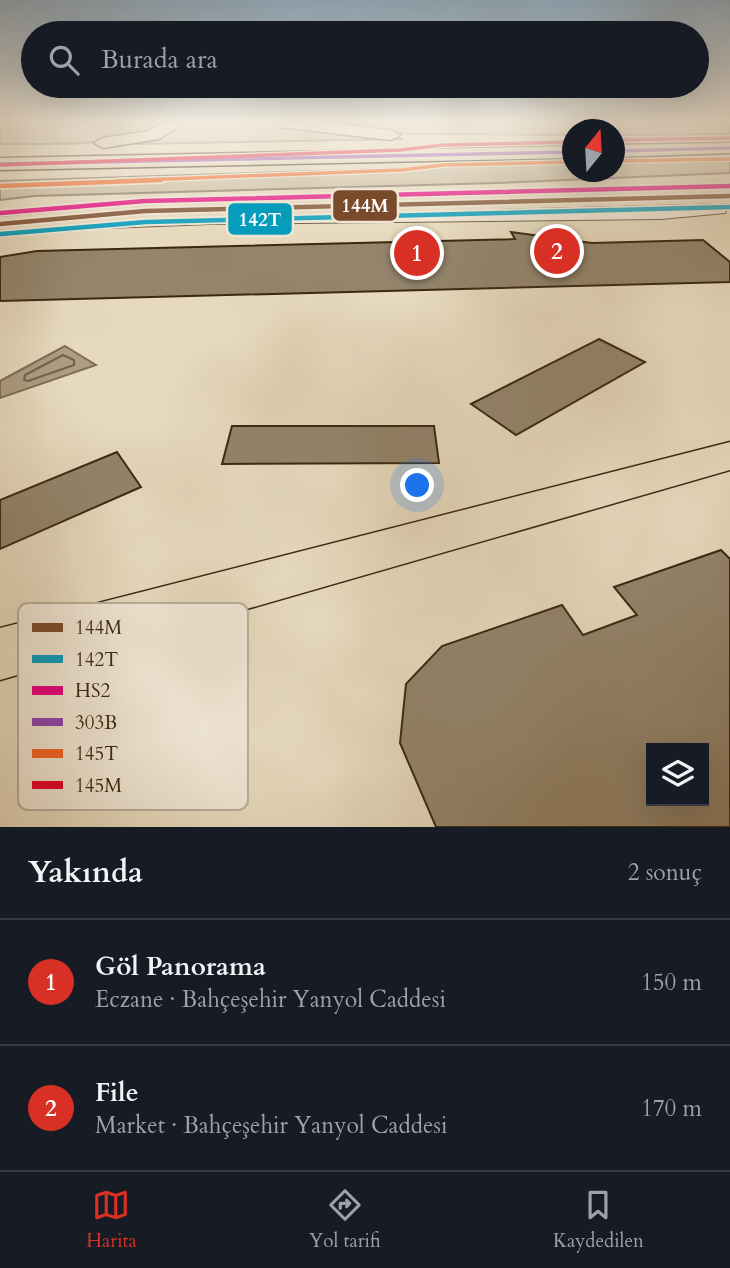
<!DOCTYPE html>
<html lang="tr">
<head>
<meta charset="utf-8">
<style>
  :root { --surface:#171b24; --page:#242831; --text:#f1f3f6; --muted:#9ea1a6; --line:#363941; --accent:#d93025 }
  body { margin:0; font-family:Cardo,serif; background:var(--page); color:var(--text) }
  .controls { position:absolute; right:21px; bottom:21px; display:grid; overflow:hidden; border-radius:0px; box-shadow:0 7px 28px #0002 }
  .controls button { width:63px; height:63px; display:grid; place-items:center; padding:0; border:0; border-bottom:2px solid var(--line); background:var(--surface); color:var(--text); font:35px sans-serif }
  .compass { position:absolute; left:562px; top:119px; width:63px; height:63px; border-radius:50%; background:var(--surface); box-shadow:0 7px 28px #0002; rotate:18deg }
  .you { position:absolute; left:418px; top:486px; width:24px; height:24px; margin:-18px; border:5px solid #fff; border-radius:50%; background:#1a73e8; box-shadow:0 0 0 10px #1a73e833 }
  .badge { display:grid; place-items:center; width:46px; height:46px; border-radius:50%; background:var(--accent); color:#fff; font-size:23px; font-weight:700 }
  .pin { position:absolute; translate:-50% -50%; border:4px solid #fff; box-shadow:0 2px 7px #0006 }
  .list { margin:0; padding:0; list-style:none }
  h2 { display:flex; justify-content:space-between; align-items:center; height:91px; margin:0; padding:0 28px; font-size:30px }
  h2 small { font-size:23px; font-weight:400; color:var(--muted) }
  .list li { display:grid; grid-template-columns:46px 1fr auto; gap:21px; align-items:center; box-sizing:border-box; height:126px; padding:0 28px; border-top:2px solid var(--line) }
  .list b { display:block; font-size:26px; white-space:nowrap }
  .list p { margin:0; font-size:23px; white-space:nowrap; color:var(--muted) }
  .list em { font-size:23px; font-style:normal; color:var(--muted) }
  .icon { flex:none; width:38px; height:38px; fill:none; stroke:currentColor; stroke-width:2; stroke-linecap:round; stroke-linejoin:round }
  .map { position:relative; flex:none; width:730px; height:827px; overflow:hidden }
  .search { position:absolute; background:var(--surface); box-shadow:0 7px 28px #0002; left:21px; right:21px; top:21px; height:77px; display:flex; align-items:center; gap:18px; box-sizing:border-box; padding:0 24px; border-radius:38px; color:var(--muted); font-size:26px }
  .sheet { height:343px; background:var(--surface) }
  nav { display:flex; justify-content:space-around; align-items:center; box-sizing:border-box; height:98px; border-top:2px solid var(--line); background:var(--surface); font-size:19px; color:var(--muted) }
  nav a { display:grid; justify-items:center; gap:4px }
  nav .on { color:var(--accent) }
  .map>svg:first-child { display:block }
  .green { fill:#c9bba0; stroke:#82725a; stroke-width:2 }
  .water { fill:#ac9d83; stroke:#7e6e56; stroke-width:2 }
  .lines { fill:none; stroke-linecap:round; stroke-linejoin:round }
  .shore { stroke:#73624b; stroke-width:2 }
  .building { fill:#93846b; stroke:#3a2813; stroke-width:2; fill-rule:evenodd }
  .minor-casing { stroke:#65543e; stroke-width:2 }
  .major-casing { stroke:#3a2813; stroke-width:3 }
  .highway-casing { stroke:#3a2813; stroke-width:3 }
  .minor { fill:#efe6d4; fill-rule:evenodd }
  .major { fill:#e6d9bd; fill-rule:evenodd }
  .highway { fill:#e6d9bd; fill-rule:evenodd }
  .bus-1-casing { stroke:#efe6d4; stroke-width:8 }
  .bus-2-casing { stroke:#efe6d4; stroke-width:8 }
  .bus-3-casing { stroke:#efe6d4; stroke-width:8 }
  .bus-4-casing { stroke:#efe6d4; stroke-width:6 }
  .bus-5-far1-casing { stroke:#efe6d4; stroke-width:6 }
  .bus-5-casing { stroke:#efe6d4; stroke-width:8 }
  .bus-6-casing { stroke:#efe6d4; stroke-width:6 }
  .bus-1 { stroke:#7a4b2a; stroke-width:4.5 }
  .bus-2 { stroke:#069cbb; stroke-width:4.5 }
  .bus-3 { stroke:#e5007d; stroke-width:4.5 }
  .bus-4 { stroke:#8e44ad; stroke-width:3.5 }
  .bus-5-far1 { stroke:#f26522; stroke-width:3.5 }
  .bus-5 { stroke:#f26522; stroke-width:4.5 }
  .bus-6 { stroke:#e4002b; stroke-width:3.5 }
  .key { fill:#efe6d4; stroke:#b9ad9a; stroke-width:2 }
  .key-label { font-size:19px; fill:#3a2813 }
  .line-badge { stroke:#efe6d4; stroke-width:2.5 }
  .badge-label { font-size:19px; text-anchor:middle; font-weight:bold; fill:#fff }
</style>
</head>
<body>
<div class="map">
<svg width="730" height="827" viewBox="0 0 730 827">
  <rect width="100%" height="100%" fill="#e6d9bd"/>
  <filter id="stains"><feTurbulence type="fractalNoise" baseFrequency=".00286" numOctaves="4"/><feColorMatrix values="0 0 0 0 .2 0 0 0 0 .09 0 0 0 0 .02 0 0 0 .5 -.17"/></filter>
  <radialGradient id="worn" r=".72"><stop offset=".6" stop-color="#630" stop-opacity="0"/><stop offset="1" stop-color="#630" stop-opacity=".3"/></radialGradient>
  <g class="green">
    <path d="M 0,122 L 169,122 C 135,149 43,143 0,144 Z"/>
    <polygon points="186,122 265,122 325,131 403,139 136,144 165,135"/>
    <polygon points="299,122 486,125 519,122 730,122 730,134 615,135 614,130 572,130 572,135 411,134"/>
    <polygon points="730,158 730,173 497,183 34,196 0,200 0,181 572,163 572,172 614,172 615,162"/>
  </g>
  <polygon class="water" points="65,346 96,365 0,398 0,381"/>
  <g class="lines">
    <polygon class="shore" points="63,355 74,360 74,365 28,381 24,380 25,375"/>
  </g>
  <g class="building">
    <polygon points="511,232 592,243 703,240 730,262 730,282 0,301 0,257 37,251 515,239"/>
    <polygon points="599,339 645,362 516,435 471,404"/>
    <polygon points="232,426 434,426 439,463 222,464"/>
    <polygon points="117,452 141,487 0,549 0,500"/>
    <path d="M 721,550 L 730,559 L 730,827 L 436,827 L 400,743 L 406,684 L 442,646 L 562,605 L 583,635 L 637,615 L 614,587 ZM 651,748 L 704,748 L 704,801 L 651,801 Z"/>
  </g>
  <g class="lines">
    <g class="minor-casing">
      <polygon id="minor" points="718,203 725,205 727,209 725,213 661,219 210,224 55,230 0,237 0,225 55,218 210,212 661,207"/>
    </g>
    <g class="major-casing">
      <g id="major">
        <polygon points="730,189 730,203 145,218 0,231 0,217 145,204"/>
        <polygon points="730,442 730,470 0,680 0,628"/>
      </g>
    </g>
    <g class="highway-casing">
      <g id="highway">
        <polygon points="165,122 185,122 159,139 103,148 94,143 103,138 148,131"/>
        <polygon points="270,122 318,122 391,130 400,135 391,140 278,127"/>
        <polygon points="730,143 730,153 614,157 614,145"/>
        <polygon points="572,146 572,158 0,170 0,158"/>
      </g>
    </g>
    <use href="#minor" class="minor"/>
    <use href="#major" class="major"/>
    <use href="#highway" class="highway"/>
    <g class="bus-1-casing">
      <polyline id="bus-1" points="0,224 145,211 730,196"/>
    </g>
    <g class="bus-2-casing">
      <polyline id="bus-2" points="1,234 146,222 730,207"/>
    </g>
    <g class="bus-3-casing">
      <polyline id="bus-3" points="0,213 145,201 730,186"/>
    </g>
    <g class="bus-4-casing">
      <g id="bus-4">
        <polyline points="614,151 730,148"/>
        <polyline points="0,164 572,152"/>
      </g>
    </g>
    <g class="bus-5-far1-casing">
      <g id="bus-5-far1">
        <polyline points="614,161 730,159"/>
        <polyline points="117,181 401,170 444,165 572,162"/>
      </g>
    </g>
    <g class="bus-5-casing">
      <polyline id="bus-5" points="0,186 161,180"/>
    </g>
    <g class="bus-6-casing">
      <g id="bus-6">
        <polyline points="614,140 730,138"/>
        <polyline points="0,165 400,150 443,145 572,142"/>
      </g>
    </g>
    <use href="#bus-1" class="bus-1"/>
    <use href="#bus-2" class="bus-2"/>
    <use href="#bus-3" class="bus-3"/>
    <use href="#bus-4" class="bus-4"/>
    <use href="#bus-5-far1" class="bus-5-far1"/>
    <use href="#bus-5" class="bus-5"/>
    <use href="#bus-6" class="bus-6"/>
  </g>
  <linearGradient id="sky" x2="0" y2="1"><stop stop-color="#90abc0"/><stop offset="0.51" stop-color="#f4eee1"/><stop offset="1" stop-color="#f4eee1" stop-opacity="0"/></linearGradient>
  <rect width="730" height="237" fill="url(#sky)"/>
  <rect x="18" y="603" width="230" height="207" rx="10" class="key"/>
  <rect x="32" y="623" width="31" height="9" fill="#7a4b2a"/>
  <rect x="32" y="655" width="31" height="8" fill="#069cbb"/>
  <rect x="32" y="686" width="31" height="9" fill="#e5007d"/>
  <rect x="32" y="718" width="31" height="8" fill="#8e44ad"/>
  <rect x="32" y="749" width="31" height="9" fill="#f26522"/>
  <rect x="32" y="781" width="31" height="8" fill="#e4002b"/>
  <g class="key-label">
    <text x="75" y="634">144M</text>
    <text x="75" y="666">142T</text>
    <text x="75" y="697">HS2</text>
    <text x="75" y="729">303B</text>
    <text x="75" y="760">145T</text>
    <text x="75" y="792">145M</text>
  </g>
  <g class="line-badge">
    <rect x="332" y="189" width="66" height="33" rx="7" fill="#7a4b2a"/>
    <rect x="227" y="202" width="66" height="34" rx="7" fill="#069cbb"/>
  </g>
  <g class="badge-label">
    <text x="365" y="212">144M</text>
    <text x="260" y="226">142T</text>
  </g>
  <rect width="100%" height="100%" filter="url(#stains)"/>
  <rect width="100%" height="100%" fill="url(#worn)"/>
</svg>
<div class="controls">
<button><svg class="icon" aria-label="layers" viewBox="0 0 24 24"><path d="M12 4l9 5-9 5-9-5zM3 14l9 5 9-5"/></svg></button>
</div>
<svg class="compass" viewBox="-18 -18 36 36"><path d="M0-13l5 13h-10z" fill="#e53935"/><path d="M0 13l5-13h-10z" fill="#9ea1a6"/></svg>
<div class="you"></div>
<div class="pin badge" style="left:417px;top:253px">1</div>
<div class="pin badge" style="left:557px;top:251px">2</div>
<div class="search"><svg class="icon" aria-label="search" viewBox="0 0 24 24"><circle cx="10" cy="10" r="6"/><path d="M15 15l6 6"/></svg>Burada ara</div>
</div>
<section class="sheet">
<h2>Yakında<small>2 sonuç</small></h2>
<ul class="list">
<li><span class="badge">1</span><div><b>Göl Panorama</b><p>Eczane · Bahçeşehir Yanyol Caddesi</p></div><em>150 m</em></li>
<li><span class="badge">2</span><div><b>File</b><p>Market · Bahçeşehir Yanyol Caddesi</p></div><em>170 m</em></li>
</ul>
</section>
<nav>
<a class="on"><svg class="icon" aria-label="map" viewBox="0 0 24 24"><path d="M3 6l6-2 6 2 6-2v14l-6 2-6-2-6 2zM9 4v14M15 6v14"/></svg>Harita</a>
<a><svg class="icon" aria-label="directions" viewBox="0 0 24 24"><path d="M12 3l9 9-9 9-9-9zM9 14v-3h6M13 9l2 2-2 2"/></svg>Yol tarifi</a>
<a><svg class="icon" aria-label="saved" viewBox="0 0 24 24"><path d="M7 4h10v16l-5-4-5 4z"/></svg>Kaydedilen</a>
</nav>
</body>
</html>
